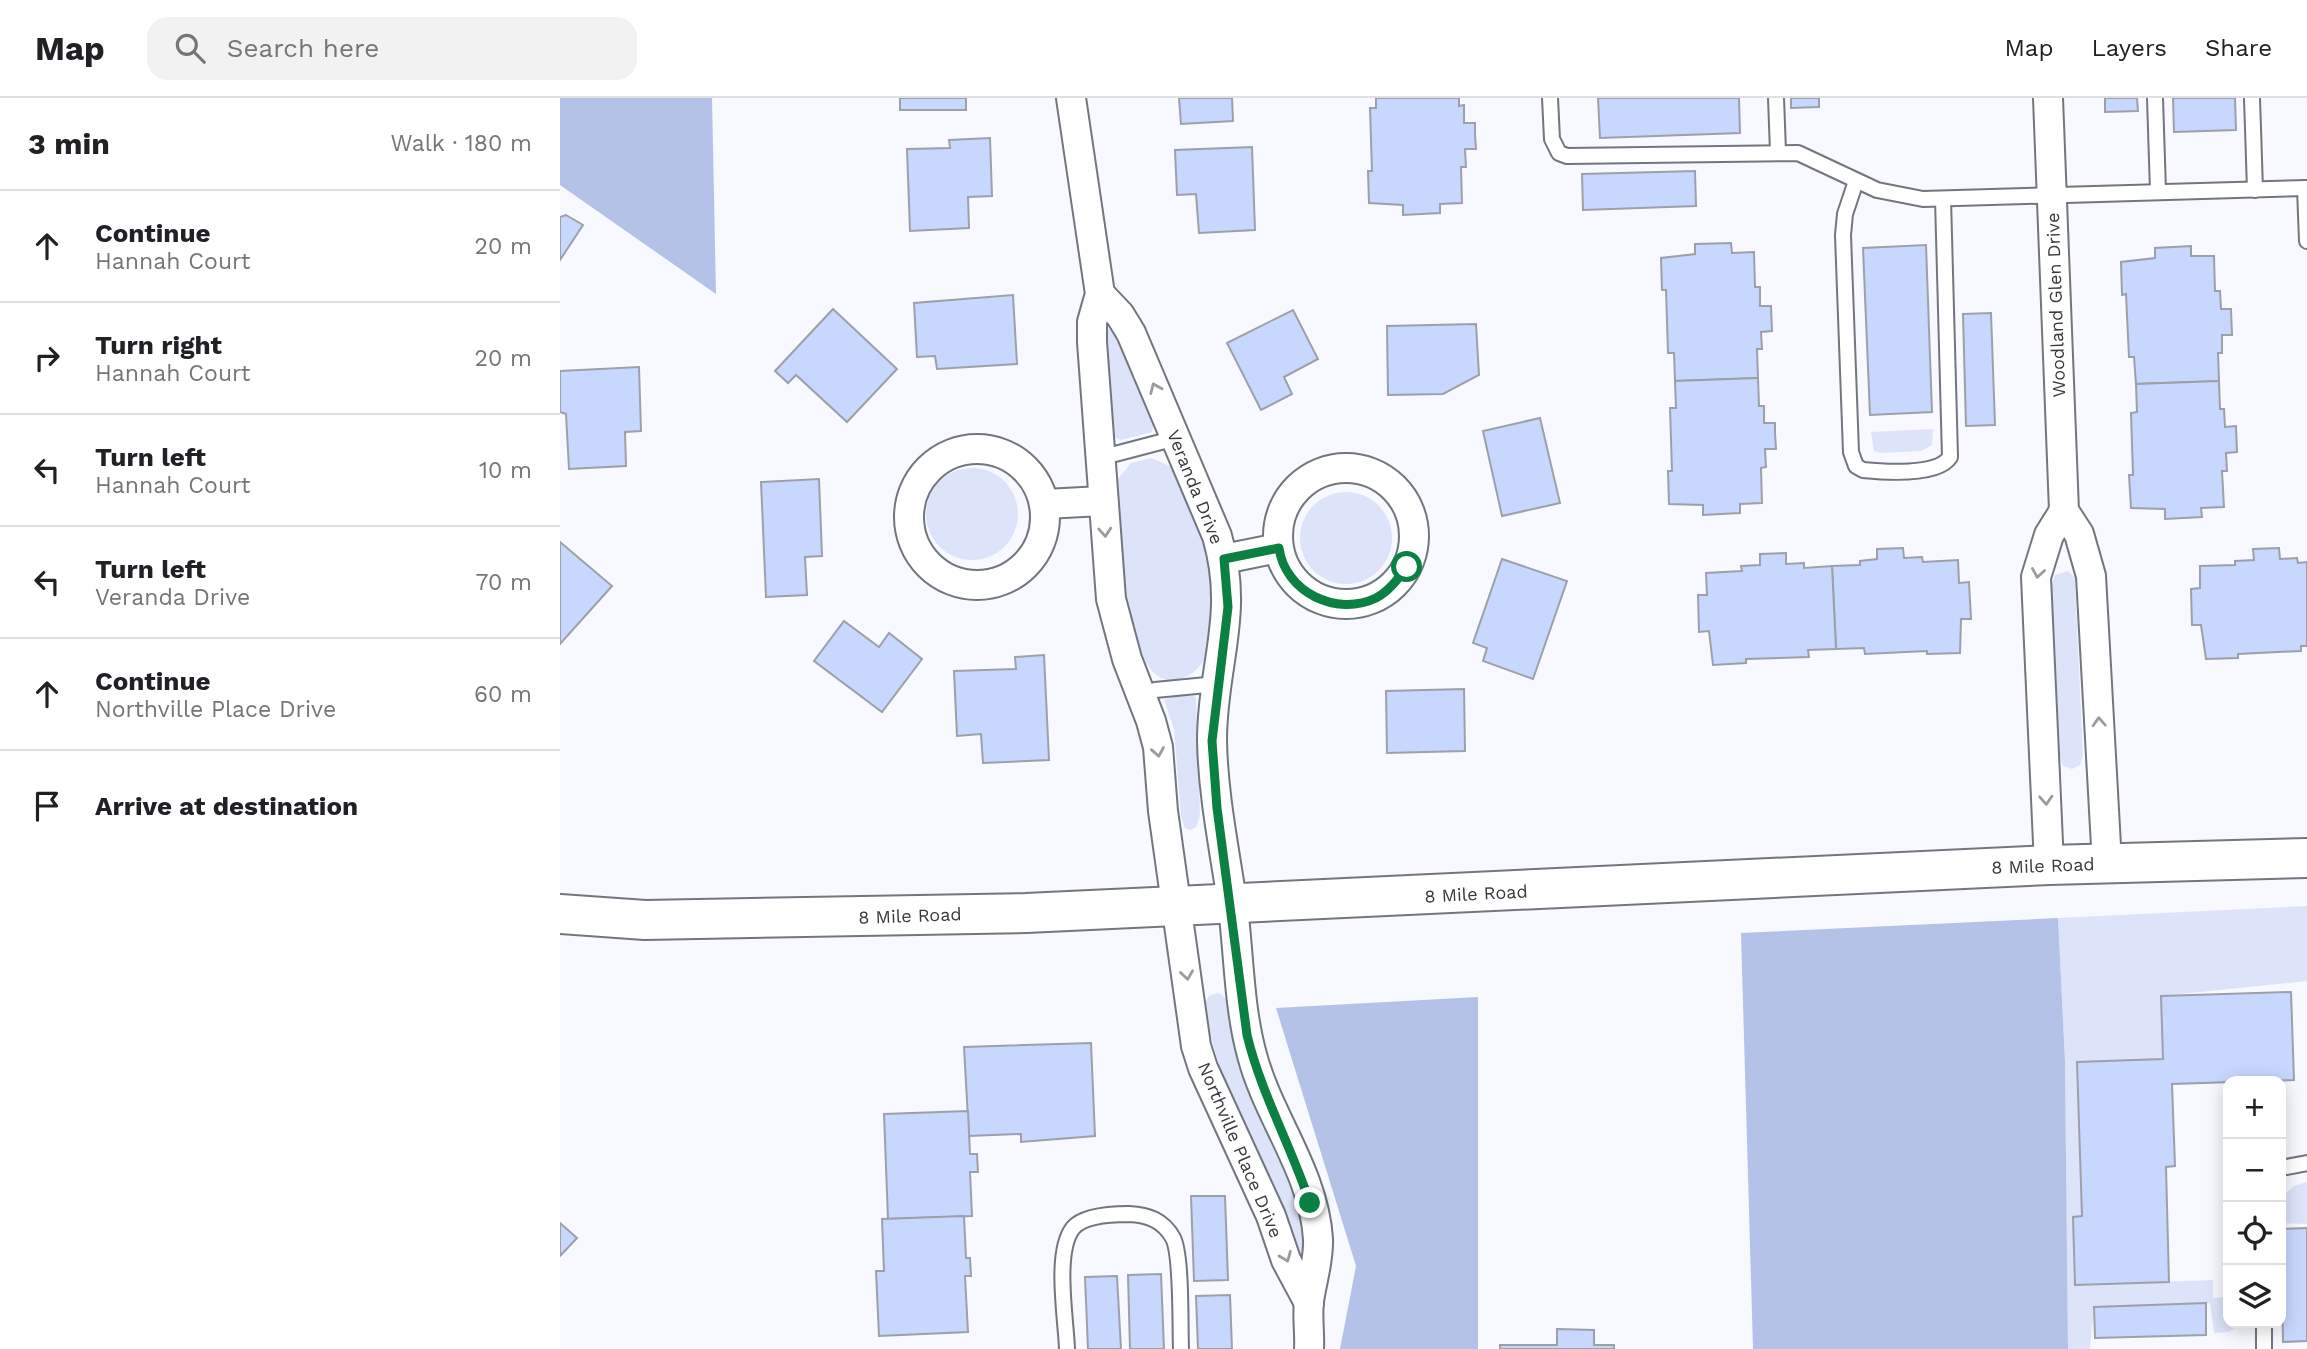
<!DOCTYPE html>
<html lang="en">
<head>
<meta charset="utf-8">
<style>
  :root { --surface:#fff; --page:#f2f2f2; --text:#202124; --muted:#757577; --line:#e0e0e0 }
  body { margin:0; font-family:"Work Sans",sans-serif; background:var(--page); color:var(--text) }
  .controls { position:absolute; right:21px; bottom:21px; display:grid; overflow:hidden; border-radius:14px; box-shadow:0 4px 18px #0003 }
  .controls button { width:63px; height:63px; display:grid; place-items:center; padding:0; border:0; border-bottom:2px solid var(--line); background:var(--surface); color:var(--text); font:35px sans-serif }
  .stop { position:absolute; width:21px; height:21px; margin:-16px; border:5px solid #0b8043; border-radius:50%; background:#fff }
  .stop.end { background:#0b8043; border-color:#fff; box-shadow:0 2px 7px #0008 }
  .list { margin:0; padding:0; list-style:none }
  h2 { display:flex; justify-content:space-between; align-items:center; height:91px; margin:0; padding:0 28px; font-size:30px }
  h2 small { font-size:23px; font-weight:400; color:var(--muted) }
  .list li { display:grid; grid-template-columns:46px 1fr auto; gap:21px; align-items:center; box-sizing:border-box; height:112px; padding:0 28px; border-top:2px solid var(--line) }
  .list b { display:block; font-size:26px; white-space:nowrap }
  .list p { margin:0; font-size:23px; white-space:nowrap; color:var(--muted) }
  .list em { font-size:23px; font-style:normal; color:var(--muted) }
  .icon { flex:none; width:38px; height:38px; fill:none; stroke:currentColor; stroke-width:2; stroke-linecap:round; stroke-linejoin:round }
  .map { position:relative; flex:none; width:1747px; height:1251px; overflow:hidden }
  header { display:flex; align-items:center; gap:42px; box-sizing:border-box; height:98px; padding:0 35px; background:var(--surface); border-bottom:2px solid var(--line) }
  header strong { font-size:33px }
  nav { display:flex; gap:38px; margin-inline-start:auto; font-size:24px }
  .search { width:490px; height:63px; background:var(--page); display:flex; align-items:center; gap:18px; box-sizing:border-box; padding:0 24px; border-radius:21px; color:var(--muted); font-size:26px }
  main { display:flex }
  aside { flex:1; background:var(--surface) }
  .map>svg:first-child { display:block }
  .green { fill:#dde4f9 }
  .forest { fill:#b4c2e8 }
  .building { fill:#c8d7fd; stroke:#9da0a9; stroke-width:2 }
  .lines { fill:none; stroke-linecap:round; stroke-linejoin:round }
  .lane-casing { stroke:#72767e; stroke-width:18 }
  .street-casing { stroke:#72767e; stroke-width:32 }
  .secondary-casing { stroke:#72767e; stroke-width:42 }
  .lane { stroke:#fff; stroke-width:14 }
  .street { stroke:#fff; stroke-width:28 }
  .secondary { stroke:#fff; stroke-width:38 }
  .oneway { stroke:#9c9c9e }
  .route { stroke:#0b8043; stroke-width:9 }
  .labels { text-anchor:middle; stroke-width:7; stroke-linejoin:round; paint-order:stroke }
  .street-label { font-size:18px; fill:#38393d; stroke:#fff }
</style>
</head>
<body>
<header>
<strong>Map</strong>
<div class="search"><svg class="icon" aria-label="search" viewBox="0 0 24 24"><circle cx="10" cy="10" r="6"/><path d="M15 15l6 6"/></svg>Search here</div>
<nav><a>Map</a><a>Layers</a><a>Share</a></nav>
</header>
<main>
<aside>
<h2>3 min<small>Walk · 180 m</small></h2>
<ul class="list">
<li><svg class="icon" aria-label="ahead" viewBox="0 0 24 24"><path d="M12 20V5M6 11l6-6 6 6"/></svg><div><b>Continue</b><p>Hannah Court</p></div><em>20 m</em></li>
<li><svg class="icon" aria-label="right" viewBox="0 0 24 24"><path d="M7 20v-9h11M14 6l5 5-5 5"/></svg><div><b>Turn right</b><p>Hannah Court</p></div><em>20 m</em></li>
<li><svg class="icon" aria-label="left" viewBox="0 0 24 24"><path d="M17 20v-9H6M10 6l-5 5 5 5"/></svg><div><b>Turn left</b><p>Hannah Court</p></div><em>10 m</em></li>
<li><svg class="icon" aria-label="left" viewBox="0 0 24 24"><path d="M17 20v-9H6M10 6l-5 5 5 5"/></svg><div><b>Turn left</b><p>Veranda Drive</p></div><em>70 m</em></li>
<li><svg class="icon" aria-label="ahead" viewBox="0 0 24 24"><path d="M12 20V5M6 11l6-6 6 6"/></svg><div><b>Continue</b><p>Northville Place Drive</p></div><em>60 m</em></li>
<li><svg class="icon" aria-label="arrive" viewBox="0 0 24 24"><path d="M6 21V4h12l-3 4 3 4H6"/></svg><div><b>Arrive at destination</b></div></li>
</ul>
</aside>
<div class="map">
<svg width="1747" height="1251" viewBox="0 0 1747 1251">
  <rect width="100%" height="100%" fill="#f7f9ff"/>
  <g class="green">
    <path d="M 549,231 L 555,234 C 563,251 600,319 592,334 L 561,342 L 553,338 L 546,236 Z"/>
    <polygon points="1373,331 1372,347 1361,353 1320,355 1314,353 1311,334"/>
    <path d="M 591,360 L 610,368 L 617,377 C 639,426 659,477 652,531 C 650,546 649,559 638,570 C 629,579 617,585 604,581 C 564,568 551,418 558,381 L 571,365 Z"/>
    <circle cx="412" cy="416" r="46"/>
    <circle cx="786" cy="440" r="46"/>
    <polygon points="1508,473 1515,480 1515,486 1523,657 1520,667 1512,671 1503,668 1500,658 1492,487 1495,477"/>
    <polygon points="622,595 636,599 640,718 636,729 631,732 625,730 621,719 614,631 604,602"/>
    <polygon points="1747,808 1747,883 1601,898 1603,961 1518,964 1522,1118 1513,1119 1516,1187 1653,1182 1653,1200 1668,1199 1668,1225 1681,1225 1669,1234 1654,1235 1650,1205 1534,1209 1530,1251 1508,1251 1505,963 1498,820"/>
    <path d="M 658,895 C 677,902 672,940 677,958 C 684,980 692,1002 701,1024 C 712,1052 760,1132 742,1159 L 738,1156 C 716,1065 656,1000 645,905 L 649,898 Z"/>
    <polygon points="1747,1084 1747,1126 1722,1125 1722,1099 1734,1088"/>
  </g>
  <g class="forest">
    <polygon points="0,0 152,0 156,196 0,87"/>
    <polygon points="1498,820 1505,963 1508,1251 1193,1251 1181,835"/>
    <polygon points="918,899 918,1251 780,1251 796,1168 716,910"/>
  </g>
  <g class="building">
    <rect x="340" y="0" width="66" height="12"/>
    <polygon points="619,0 672,0 673,23 621,26"/>
    <polygon points="816,0 899,0 899,8 904,7 904,25 915,25 915,36 916,51 905,51 906,69 901,69 902,105 880,106 880,115 843,117 843,107 809,105 808,73 812,73 810,10 816,10"/>
    <polygon points="1038,0 1179,0 1180,35 1040,40"/>
    <polygon points="1231,0 1259,0 1259,9 1231,10"/>
    <polygon points="1545,0 1577,0 1578,13 1545,14"/>
    <polygon points="1613,0 1675,0 1676,32 1614,34"/>
    <polygon points="430,40 432,98 408,99 409,130 350,133 347,51 390,50 389,42"/>
    <polygon points="692,49 695,132 639,135 636,96 617,97 615,52"/>
    <polygon points="1135,73 1136,108 1023,112 1022,76"/>
    <polygon points="6,117 23,127 0,162 0,119"/>
    <polygon points="1171,145 1172,155 1194,154 1195,189 1200,189 1200,208 1211,208 1212,233 1201,234 1202,251 1197,251 1198,280 1115,283 1114,255 1108,255 1106,192 1102,192 1101,160 1135,156 1135,146"/>
    <polygon points="1366,147 1372,314 1310,317 1303,150"/>
    <polygon points="1631,148 1631,158 1654,158 1655,193 1660,193 1661,211 1671,211 1672,237 1662,237 1662,255 1658,255 1659,283 1576,286 1574,259 1569,259 1566,196 1562,197 1561,164 1595,160 1595,150"/>
    <polygon points="453,197 457,266 377,271 375,258 357,259 354,205"/>
    <polygon points="273,211 337,271 287,324 236,277 228,285 215,273"/>
    <polygon points="733,212 758,261 724,279 732,296 701,312 667,245"/>
    <polygon points="1431,215 1435,327 1406,328 1403,216"/>
    <polygon points="916,226 919,277 883,296 828,297 827,228"/>
    <polygon points="79,269 81,333 65,334 66,368 9,371 6,316 0,314 0,273"/>
    <polygon points="1198,280 1199,308 1204,308 1204,325 1215,325 1215,335 1216,351 1205,351 1206,369 1201,370 1202,405 1180,406 1180,415 1143,417 1143,407 1109,406 1108,373 1112,373 1110,310 1116,310 1115,283"/>
    <polygon points="1659,283 1660,311 1664,311 1665,329 1676,328 1677,354 1666,355 1667,373 1662,373 1664,409 1641,410 1642,419 1605,421 1605,411 1571,410 1569,377 1573,377 1571,315 1577,314 1576,286"/>
    <polygon points="980,320 1000,405 942,418 923,333"/>
    <polygon points="259,381 262,458 245,459 247,497 206,499 201,384"/>
    <polygon points="0,444 52,488 0,546"/>
    <polygon points="1343,450 1344,460 1362,459 1363,464 1398,462 1399,485 1409,484 1411,521 1401,521 1400,555 1367,556 1367,553 1305,556 1304,550 1276,551 1272,468 1300,467 1300,463 1317,461 1317,451"/>
    <polygon points="1719,450 1720,461 1737,460 1738,465 1747,464 1747,548 1741,548 1741,553 1678,556 1678,560 1646,561 1641,527 1632,527 1631,491 1640,490 1640,468 1675,467 1675,463 1694,462 1693,451"/>
    <polygon points="1226,455 1226,466 1244,465 1244,470 1272,468 1276,551 1248,552 1249,559 1186,561 1186,565 1153,567 1149,533 1139,534 1138,497 1147,497 1146,475 1182,473 1181,468 1200,467 1200,456"/>
    <polygon points="942,461 1007,483 973,581 923,563 927,550 913,545"/>
    <polygon points="284,523 319,549 329,535 362,561 322,614 254,563"/>
    <polygon points="484,557 489,662 423,665 421,636 397,638 394,573 456,571 455,559"/>
    <polygon points="904,591 905,653 827,655 826,593"/>
    <polygon points="1731,894 1734,982 1612,986 1615,1068 1606,1069 1609,1184 1515,1187 1513,1119 1522,1118 1517,964 1603,961 1601,898"/>
    <polygon points="531,945 535,1038 461,1044 461,1036 409,1038 404,949"/>
    <polygon points="408,1013 410,1056 417,1056 418,1074 410,1074 412,1118 328,1121 324,1016"/>
    <polygon points="631,1098 665,1098 668,1182 634,1183"/>
    <polygon points="404,1118 406,1160 410,1160 411,1178 405,1178 408,1234 319,1238 316,1173 324,1173 322,1121"/>
    <polygon points="0,1125 17,1140 0,1158"/>
    <polygon points="1747,1130 1747,1243 1723,1244 1721,1131"/>
    <polygon points="601,1176 604,1251 570,1251 568,1177"/>
    <polygon points="557,1178 561,1251 528,1251 525,1179"/>
    <polygon points="670,1197 672,1251 638,1251 636,1198"/>
    <polygon points="1646,1205 1646,1237 1535,1240 1534,1209"/>
    <polygon points="997,1231 1034,1232 1034,1247 1054,1247 1054,1251 940,1251 940,1247 997,1247"/>
  </g>
  <g class="lines">
    <g class="lane-casing">
      <g id="lane">
        <polyline points="990,0 992,41 999,55 1007,58 1238,55 1317,92 1363,101 1747,90"/>
        <polyline points="1216,0 1218,54"/>
        <polyline points="1595,0 1598,94"/>
        <polyline points="1692,0 1695,92"/>
        <path d="M 1296,83 L 1285,116 L 1283,137 L 1291,354 L 1296,368 L 1303,372 C 1323,374 1378,378 1390,359 L 1383,101"/>
        <polyline points="1745,90 1747,143"/>
        <polyline points="538,358 555,356 616,340"/>
        <polyline points="581,597 595,592 657,586"/>
        <polyline points="1721,1070 1747,1065"/>
        <polyline points="1704,1225 1704,1251"/>
        <path d="M 507,1251 C 506,1221 494,1154 513,1130 C 524,1117 553,1116 569,1116 C 588,1117 603,1122 613,1140 C 622,1157 620,1228 621,1251"/>
      </g>
    </g>
    <g class="street-casing">
      <g id="street">
        <polyline points="511,0 540,196 532,224 532,244 551,501 567,561 591,623 598,649 603,713 636,948 643,970 711,1118 726,1162 749,1205"/>
        <polyline points="1488,0 1504,413 1519,436 1531,478 1547,766"/>
        <path d="M 540,196 L 560,217 L 571,235 L 657,438 C 680,516 652,567 652,642 C 653,699 665,754 673,810 C 679,858 679,910 692,957 C 708,1019 754,1074 758,1141 C 759,1162 752,1182 749,1203 C 747,1219 750,1235 749,1251"/>
        <circle cx="417" cy="419" r="68"/>
        <circle cx="786" cy="438" r="68"/>
        <polyline points="485,406 542,403"/>
        <polyline points="664,461 718,450"/>
        <polyline points="1489,767 1476,479 1489,437 1504,413"/>
      </g>
    </g>
    <g class="secondary-casing">
      <polyline id="secondary" points="0,816 85,822 466,815 1489,767 1747,760"/>
    </g>
    <use href="#lane" class="lane"/>
    <use href="#street" class="street"/>
    <use href="#secondary" class="secondary"/>
  </g>
  <defs><path id="oneway-chevron" d="M-2-3.5L2.5 0L-2 3.5" fill="none" stroke-width="1.6" stroke-linecap="round" stroke-linejoin="round" transform="scale(1.75)"/></defs>
  <g class="oneway">
    <use href="#oneway-chevron" transform="translate(595 290) rotate(-113)"/>
    <use href="#oneway-chevron" transform="translate(545 434) rotate(86)"/>
    <use href="#oneway-chevron" transform="translate(1478 475) rotate(99)"/>
    <use href="#oneway-chevron" transform="translate(1539 624) rotate(-93)"/>
    <use href="#oneway-chevron" transform="translate(598 654) rotate(80)"/>
    <use href="#oneway-chevron" transform="translate(1486 702) rotate(87)"/>
    <use href="#oneway-chevron" transform="translate(627 877) rotate(82)"/>
    <use href="#oneway-chevron" transform="translate(726 1159) rotate(68)"/>
  </g>
  <g class="lines">
    <path class="route" d="M 750,1105 C 731,1048 701,995 687,937 L 657,710 L 652,643 L 668,509 L 664,461 L 719,450 C 725,494 776,519 816,500 C 829,493 838,481 847,469"/>
  </g>
  <g class="labels">
    <g class="street-label">
      <text transform="translate(1496 207) rotate(-92)" y="6">Woodland Glen Drive</text>
      <text transform="translate(635 389) rotate(68)" y="6">Veranda Drive</text>
      <text transform="translate(1483 768) rotate(-2)" y="6">8 Mile Road</text>
      <text transform="translate(916 796) rotate(-3)" y="6">8 Mile Road</text>
      <text transform="translate(350 818) rotate(-2)" y="6">8 Mile Road</text>
      <text transform="translate(680 1052) rotate(67)" y="6">Northville Place Drive</text>
    </g>
  </g>
</svg>
<div class="controls">
<button>+</button>
<button>−</button>
<button><svg class="icon" aria-label="locate" viewBox="0 0 24 24"><circle cx="12" cy="12" r="6"/><path d="M12 2v4M12 18v4M2 12h4M18 12h4"/></svg></button>
<button><svg class="icon" aria-label="layers" viewBox="0 0 24 24"><path d="M12 4l9 5-9 5-9-5zM3 14l9 5 9-5"/></svg></button>
</div>
<div class="stop" style="left:847px;top:469px"></div>
<div class="stop end" style="left:750px;top:1105px"></div>
</div>
</main>
</body>
</html>
